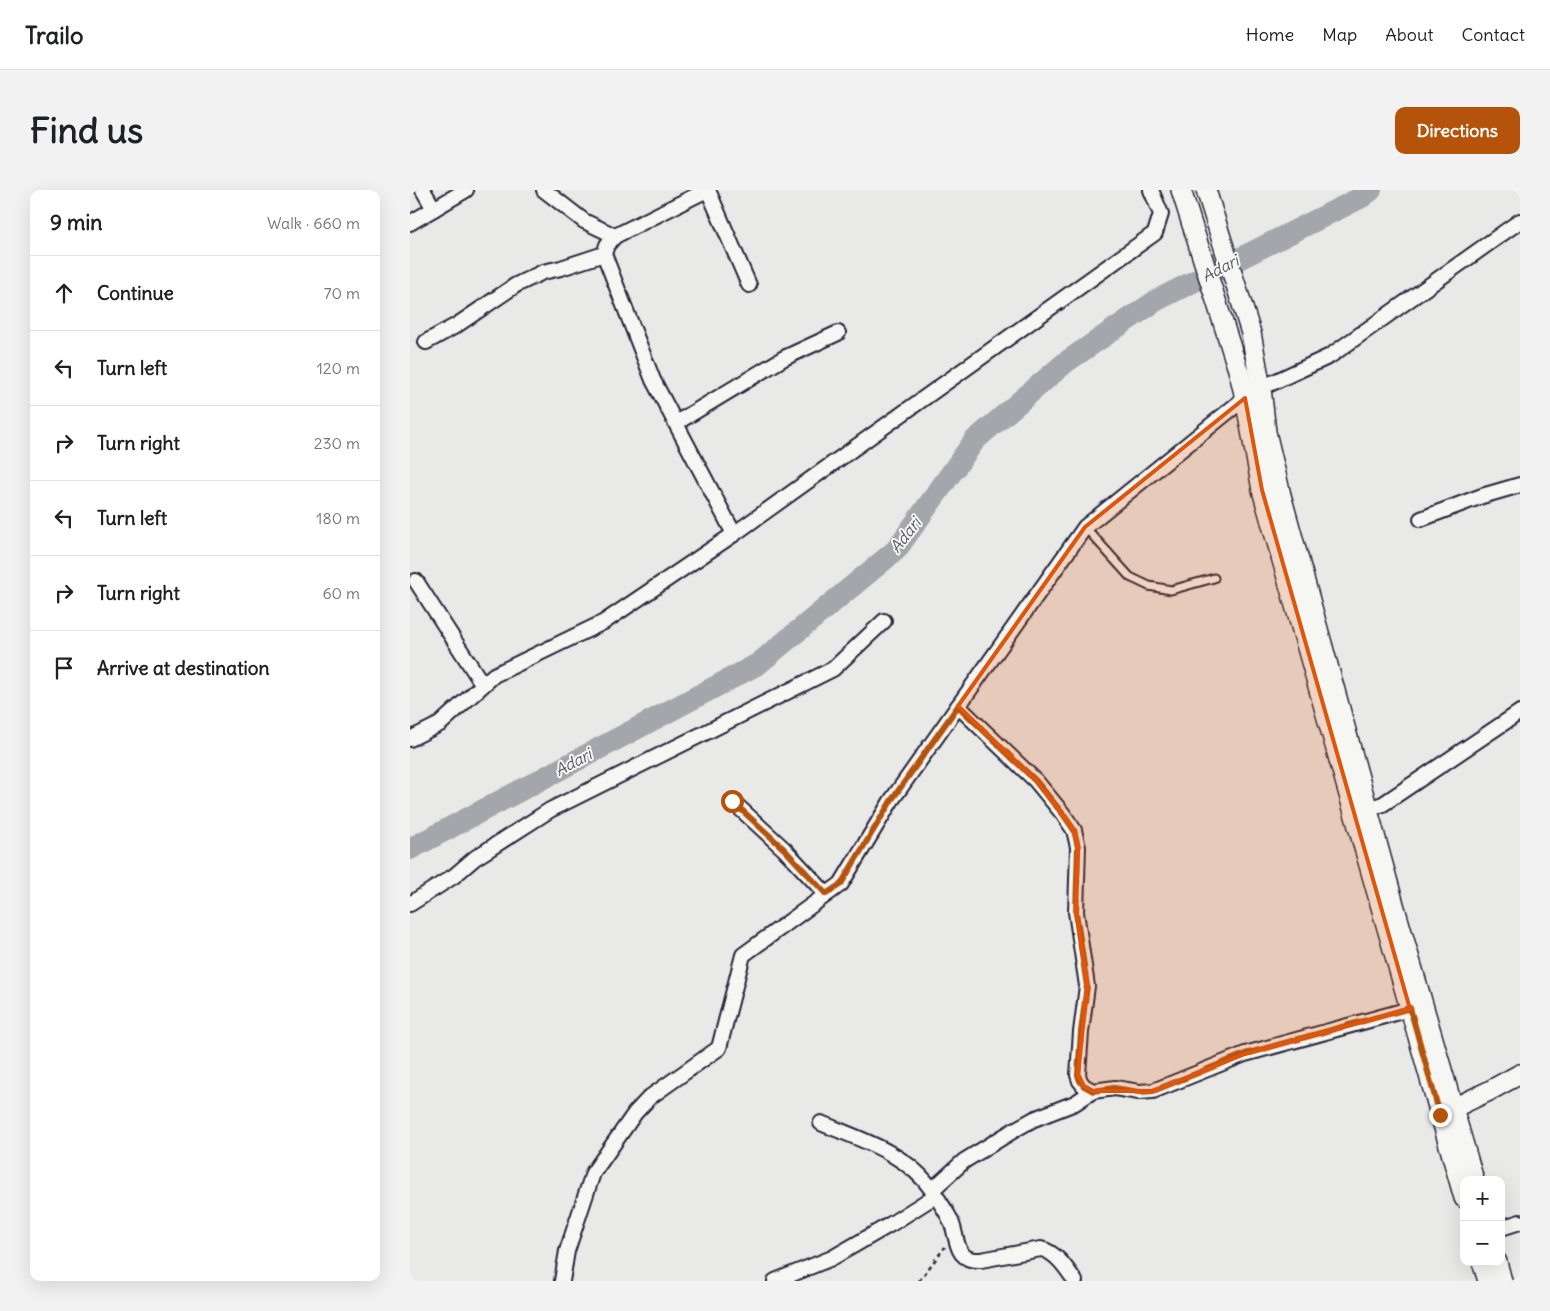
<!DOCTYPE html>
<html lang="en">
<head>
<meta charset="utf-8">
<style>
  :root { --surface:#fff; --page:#f2f2f2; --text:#202124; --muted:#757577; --line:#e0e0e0; --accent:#b45309 }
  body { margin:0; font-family:Delius,sans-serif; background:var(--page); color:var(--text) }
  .controls { position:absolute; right:15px; bottom:15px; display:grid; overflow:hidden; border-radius:10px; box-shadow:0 5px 20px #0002 }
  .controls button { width:45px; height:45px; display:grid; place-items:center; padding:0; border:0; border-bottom:1px solid var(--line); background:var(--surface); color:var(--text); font:25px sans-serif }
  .stop { position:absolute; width:15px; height:15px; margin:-11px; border:4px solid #b45309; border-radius:50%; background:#fff }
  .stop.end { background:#b45309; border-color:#fff; box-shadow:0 1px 5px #0008 }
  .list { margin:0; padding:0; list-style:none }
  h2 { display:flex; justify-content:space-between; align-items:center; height:65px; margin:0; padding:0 20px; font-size:21px }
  h2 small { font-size:16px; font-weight:400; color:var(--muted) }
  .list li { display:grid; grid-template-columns:32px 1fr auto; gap:15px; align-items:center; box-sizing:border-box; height:75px; padding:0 20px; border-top:1px solid var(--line) }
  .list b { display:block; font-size:19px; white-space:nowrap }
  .list em { font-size:16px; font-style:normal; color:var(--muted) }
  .icon { flex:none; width:28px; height:28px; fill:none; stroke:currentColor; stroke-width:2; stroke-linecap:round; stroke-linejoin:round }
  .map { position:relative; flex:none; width:1110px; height:1091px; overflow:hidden; border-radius:10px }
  header { display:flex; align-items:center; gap:30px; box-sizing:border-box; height:70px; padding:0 25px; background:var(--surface); border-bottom:1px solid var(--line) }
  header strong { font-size:24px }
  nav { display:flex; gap:28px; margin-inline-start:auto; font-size:18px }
  .intro { display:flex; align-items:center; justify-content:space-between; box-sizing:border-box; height:120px; padding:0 30px }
  h1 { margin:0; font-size:35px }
  .button { padding:12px 22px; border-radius:10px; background:var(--accent); color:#fff; font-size:18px; font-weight:700 }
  main { display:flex; gap:30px; padding:0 30px }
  aside { flex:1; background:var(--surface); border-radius:10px; box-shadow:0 5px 20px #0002 }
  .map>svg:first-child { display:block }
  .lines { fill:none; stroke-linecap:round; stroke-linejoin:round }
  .river { stroke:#a5a5ac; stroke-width:22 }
  .lane-casing { stroke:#22223b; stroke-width:11 }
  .street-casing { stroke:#22223b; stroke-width:18 }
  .secondary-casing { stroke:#22223b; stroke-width:22 }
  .path { stroke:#22223b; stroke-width:2.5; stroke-dasharray:4 4; stroke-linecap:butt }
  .lane { stroke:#f6f6f2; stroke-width:7 }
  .street { stroke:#f6f6f2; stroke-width:14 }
  .secondary { stroke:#f6f6f2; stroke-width:19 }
  .route { stroke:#b45309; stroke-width:6 }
  .marked { fill:#de560e; fill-opacity:0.2; stroke:#de560e; stroke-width:4; stroke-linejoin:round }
  .labels { text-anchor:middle; stroke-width:4; stroke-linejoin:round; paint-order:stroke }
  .water-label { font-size:16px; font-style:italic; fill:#565668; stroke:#f6f6f2 }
</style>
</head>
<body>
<header>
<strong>Trailo</strong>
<nav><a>Home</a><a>Map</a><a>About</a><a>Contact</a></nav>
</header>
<div class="intro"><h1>Find us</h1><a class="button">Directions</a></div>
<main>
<aside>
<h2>9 min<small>Walk · 660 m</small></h2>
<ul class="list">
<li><svg class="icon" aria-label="ahead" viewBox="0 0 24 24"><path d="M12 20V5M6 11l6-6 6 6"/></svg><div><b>Continue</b></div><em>70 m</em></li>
<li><svg class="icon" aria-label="left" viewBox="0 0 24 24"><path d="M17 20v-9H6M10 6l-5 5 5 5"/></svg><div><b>Turn left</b></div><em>120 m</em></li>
<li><svg class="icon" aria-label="right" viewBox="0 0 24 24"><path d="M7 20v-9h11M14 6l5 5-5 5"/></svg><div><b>Turn right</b></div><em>230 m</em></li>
<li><svg class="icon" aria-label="left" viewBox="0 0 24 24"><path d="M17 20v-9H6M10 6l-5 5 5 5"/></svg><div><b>Turn left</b></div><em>180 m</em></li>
<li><svg class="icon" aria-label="right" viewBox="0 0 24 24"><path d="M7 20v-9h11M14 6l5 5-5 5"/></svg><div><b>Turn right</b></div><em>60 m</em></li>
<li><svg class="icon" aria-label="arrive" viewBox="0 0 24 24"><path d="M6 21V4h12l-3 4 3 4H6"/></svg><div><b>Arrive at destination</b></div></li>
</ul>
</aside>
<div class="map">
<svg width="1110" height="1091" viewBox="0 0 1110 1091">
  <rect width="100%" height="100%" fill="#e9e9e7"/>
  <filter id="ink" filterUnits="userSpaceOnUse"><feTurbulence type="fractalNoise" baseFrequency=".02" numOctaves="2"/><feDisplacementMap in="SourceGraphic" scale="10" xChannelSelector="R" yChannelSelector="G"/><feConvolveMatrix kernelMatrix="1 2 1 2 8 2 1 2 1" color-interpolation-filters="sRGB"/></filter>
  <g filter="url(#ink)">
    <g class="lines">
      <polyline class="river" points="0,659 348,474 486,360 565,250 656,172 747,110 952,7 961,0"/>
      <g class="lane-casing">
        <polyline id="lane" points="675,337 720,387 739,396 761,400 804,388"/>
      </g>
      <g class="street-casing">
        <g id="street">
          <polyline points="13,0 24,19"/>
          <polyline points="134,0 174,31 205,46"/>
          <polyline points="297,0 205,46 197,55 194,64 243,190 324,344"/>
          <polyline points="298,0 339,95"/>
          <polyline points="0,33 56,0"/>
          <polyline points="16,152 47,135 106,95 133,82 151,78 194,64"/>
          <polyline points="266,233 374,168 428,143"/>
          <polyline points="1011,329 1072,306 1110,295"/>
          <polyline points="6,391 73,495"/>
          <polyline points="548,516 626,591 653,624 664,640 668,657 666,722 677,796 671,842 668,885 670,891 674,896 683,901 705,898 729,902 743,901 835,864 1000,819"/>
          <polyline points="0,549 30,534 84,485 194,432 324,344 745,43 751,24 741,0"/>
          <polyline points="322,611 374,659 416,704"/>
          <polyline points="958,619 973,614 1110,522"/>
          <polyline points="0,714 44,686 65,668 140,620 423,479 474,431"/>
          <path d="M 411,933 C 449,949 497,963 522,1000 C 528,1009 535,1019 540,1029 C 549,1047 543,1072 571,1070 L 631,1059 C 646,1062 657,1079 665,1091"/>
          <polyline points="522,1000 554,971 606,939 624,929 665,913 683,901"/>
          <polyline points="1091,1038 1110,1032"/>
          <polyline points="152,1091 157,1061 183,983 225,923 240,907 309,858 333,765 431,694 481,611 675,337 835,208 851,198 920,166 1110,31"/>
          <polyline points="365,1091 422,1068 481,1034 525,1006"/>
        </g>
      </g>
      <g class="secondary-casing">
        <g id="secondary">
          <polyline points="771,0 829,183 835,208 852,300 1054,1008"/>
          <polyline points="796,0 841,143 851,198 856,242 871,305 985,718 1064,990"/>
          <polyline points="1033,923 1079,901 1110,884"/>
          <polyline points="1072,1072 1078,1091"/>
          <polyline points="1087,1072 1092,1091"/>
        </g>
      </g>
      <polyline class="path" points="509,1091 535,1057"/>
      <use href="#lane" class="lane"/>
      <use href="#street" class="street"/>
      <use href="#secondary" class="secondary"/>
    </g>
  </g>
  <g class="lines" filter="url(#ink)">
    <polyline class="route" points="322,611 374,659 416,704 431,694 481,611 548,516 626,591 653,624 664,640 668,657 666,722 677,796 671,842 668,885 670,891 674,896 683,901 704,898 729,902 743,901 835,864 1000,818 1030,925"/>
  </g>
  <path class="marked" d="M 835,208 L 852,300 L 1000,819 L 835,864 L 743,901 L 683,901 L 674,896 L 668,885 L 677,796 L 666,722 L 668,657 L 664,640 L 626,591 L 548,516 L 675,337 Z"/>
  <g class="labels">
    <g class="water-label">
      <text transform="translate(810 78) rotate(-27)" y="6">Adari</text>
      <text transform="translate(495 345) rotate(-52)" y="6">Adari</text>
      <text transform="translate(163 572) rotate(-28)" y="6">Adari</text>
    </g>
  </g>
</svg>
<div class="controls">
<button>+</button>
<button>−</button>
</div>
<div class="stop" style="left:322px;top:611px"></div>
<div class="stop end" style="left:1030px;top:925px"></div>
</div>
</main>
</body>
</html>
